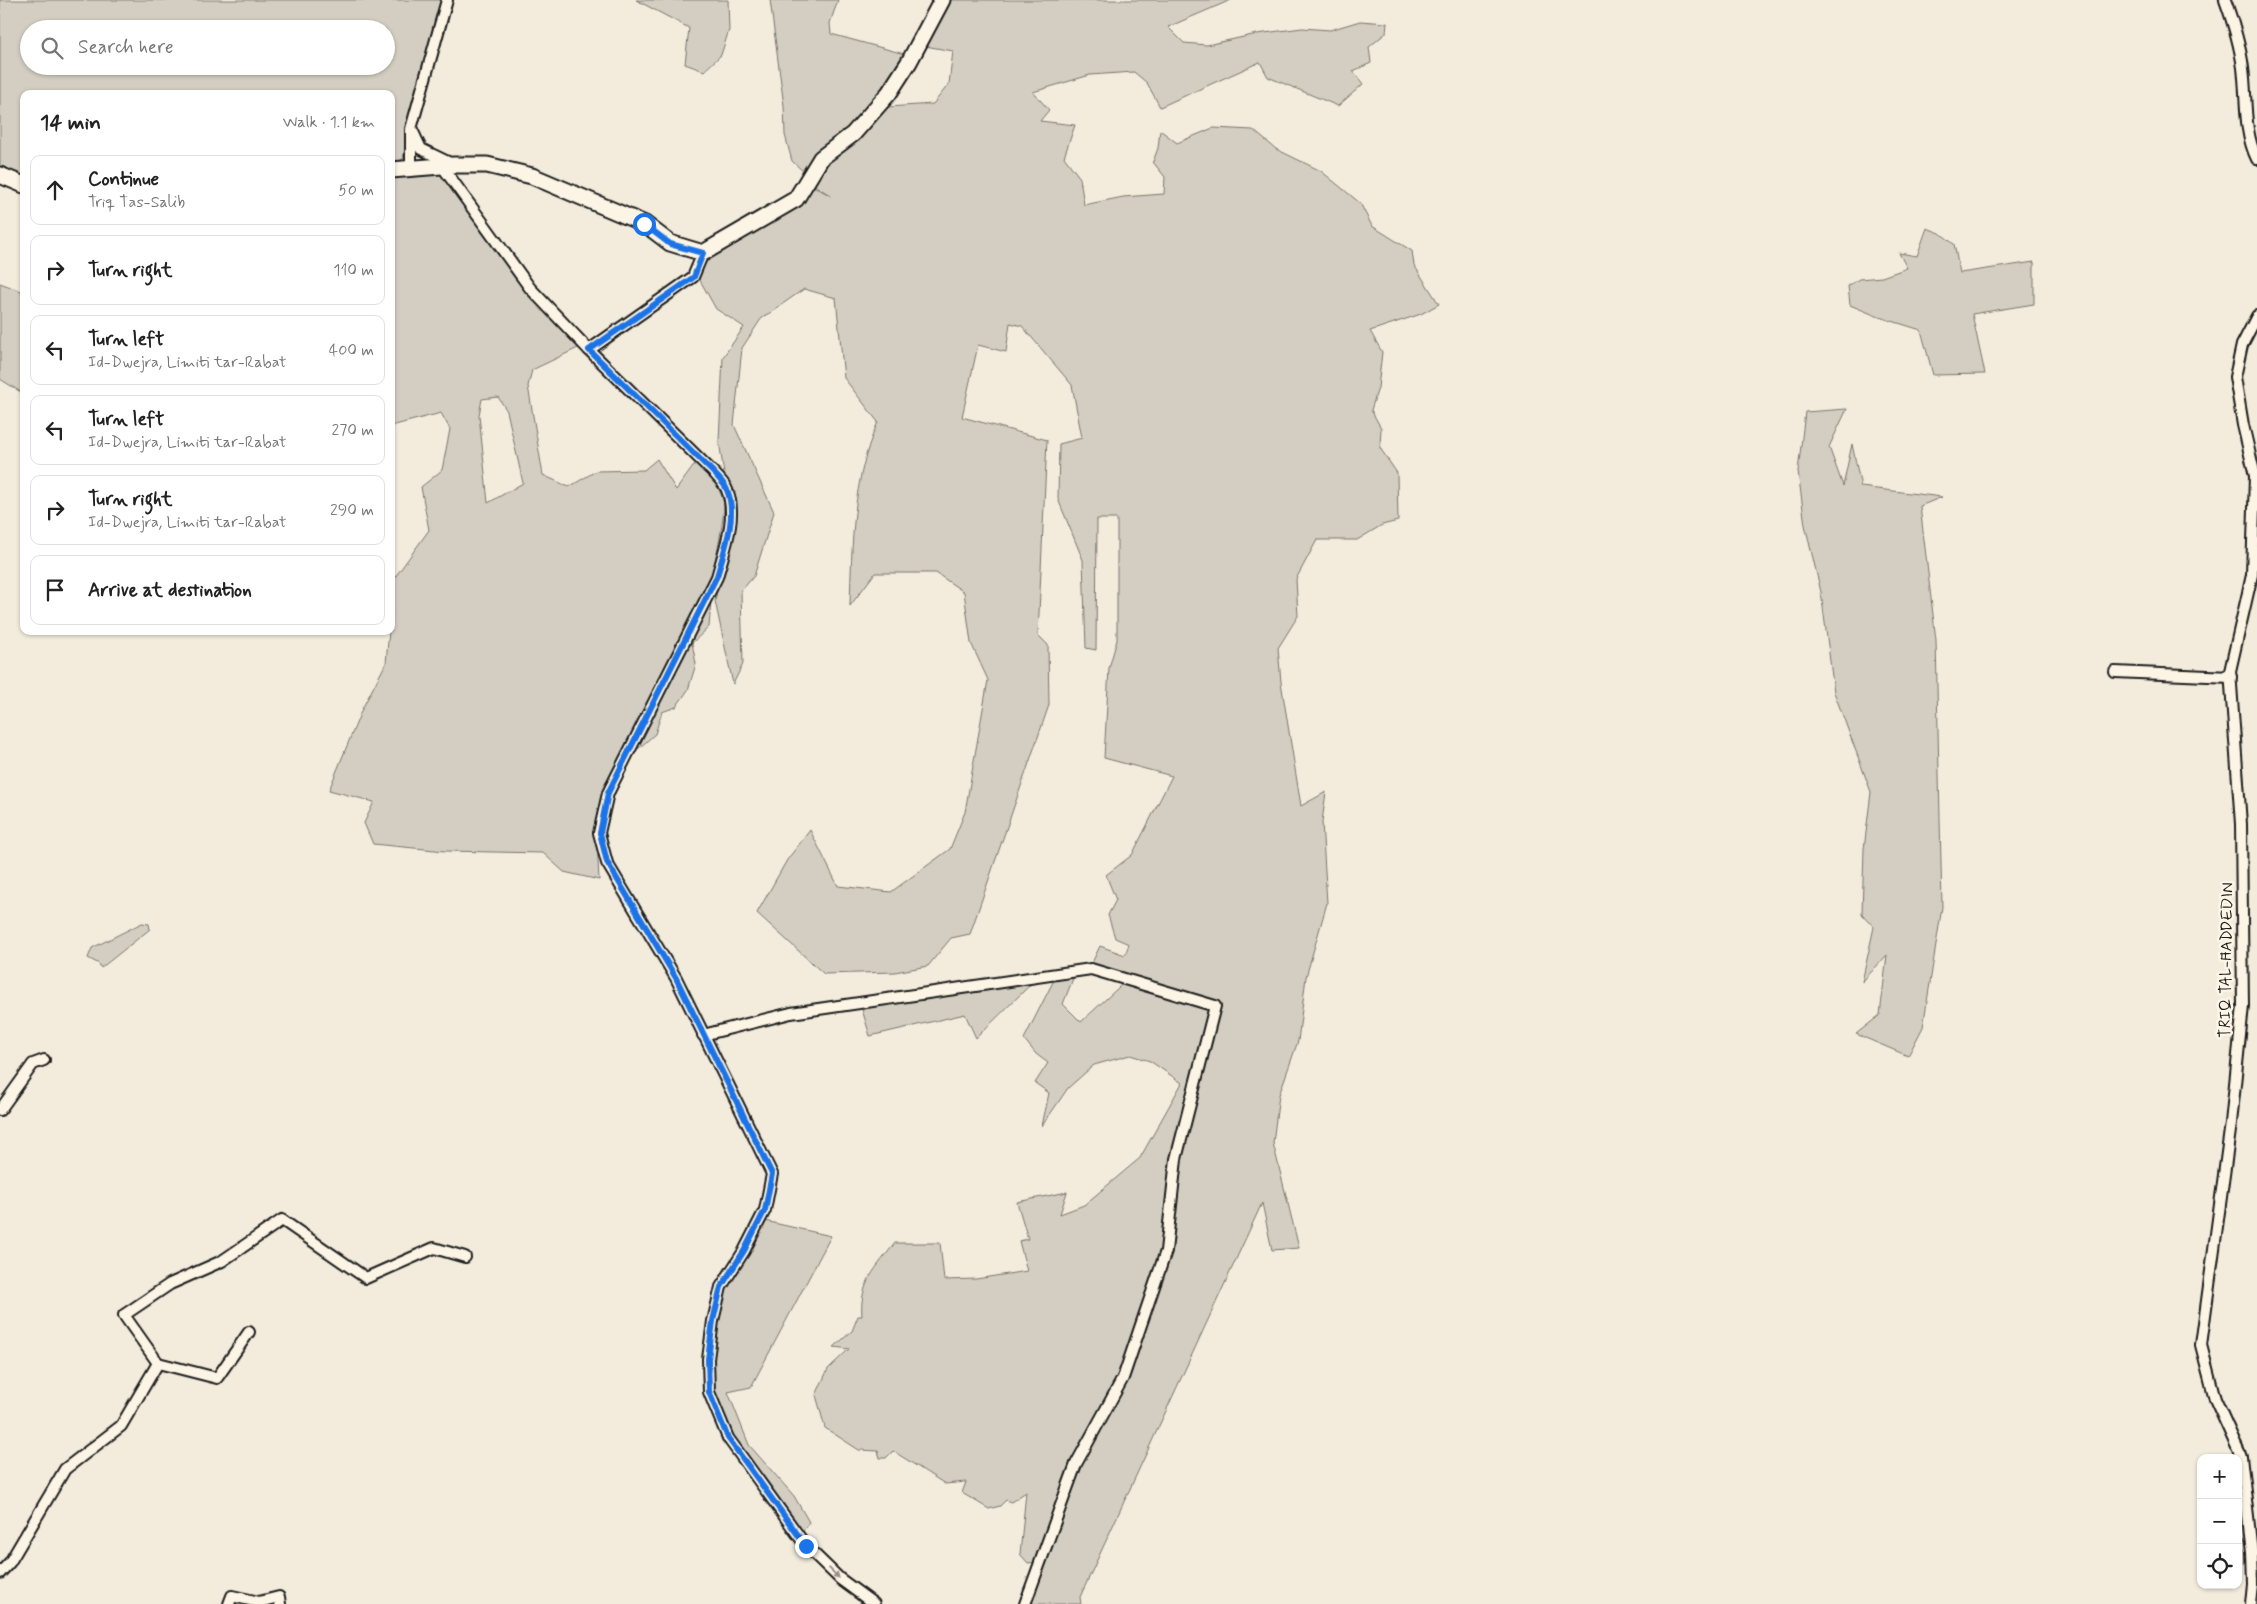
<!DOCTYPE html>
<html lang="en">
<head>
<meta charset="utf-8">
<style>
  :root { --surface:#fff; --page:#f2f2f2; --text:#222; --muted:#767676; --line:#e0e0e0 }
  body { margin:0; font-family:Mynerve,sans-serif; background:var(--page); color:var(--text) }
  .controls { position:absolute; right:15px; bottom:15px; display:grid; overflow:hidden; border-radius:10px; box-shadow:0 1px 4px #0004 }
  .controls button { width:45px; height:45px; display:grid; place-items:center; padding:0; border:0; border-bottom:1px solid var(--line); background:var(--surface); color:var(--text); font:25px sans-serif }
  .stop { position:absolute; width:15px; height:15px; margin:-11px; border:4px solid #1a73e8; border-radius:50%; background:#fff }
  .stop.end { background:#1a73e8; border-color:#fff; box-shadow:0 1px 5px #0008 }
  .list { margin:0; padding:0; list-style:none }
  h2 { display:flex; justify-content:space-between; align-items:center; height:65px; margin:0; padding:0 20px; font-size:21px }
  h2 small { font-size:16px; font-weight:400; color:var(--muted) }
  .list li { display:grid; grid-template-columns:32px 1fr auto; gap:15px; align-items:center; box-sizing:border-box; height:70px; margin:0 10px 10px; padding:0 10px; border:1px solid var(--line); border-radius:10px }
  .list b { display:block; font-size:19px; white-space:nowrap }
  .list p { margin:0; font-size:16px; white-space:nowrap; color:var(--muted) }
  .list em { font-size:16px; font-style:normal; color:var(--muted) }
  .icon { flex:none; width:28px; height:28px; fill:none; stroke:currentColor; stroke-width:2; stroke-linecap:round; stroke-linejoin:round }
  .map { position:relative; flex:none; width:2257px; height:1604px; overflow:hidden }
  .search { position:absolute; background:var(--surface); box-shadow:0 1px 4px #0004; left:20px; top:20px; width:375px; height:55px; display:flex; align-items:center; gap:12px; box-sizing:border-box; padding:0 18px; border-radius:28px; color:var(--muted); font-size:19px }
  .panel { position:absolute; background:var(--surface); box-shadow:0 1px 4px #0004; left:20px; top:90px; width:375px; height:545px; border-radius:10px }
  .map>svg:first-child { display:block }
  .green { fill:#d3cec1; stroke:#78756e; fill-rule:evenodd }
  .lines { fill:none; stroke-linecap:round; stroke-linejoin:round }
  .street-casing { stroke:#1c1c1c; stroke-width:14 }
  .secondary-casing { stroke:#1c1c1c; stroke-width:19 }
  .street { stroke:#fcf5e5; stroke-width:10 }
  .secondary { stroke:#fcf5e5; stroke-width:15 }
  .oneway { fill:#97938b }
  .route { stroke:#1a73e8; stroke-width:6 }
  .labels { text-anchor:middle; stroke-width:5; stroke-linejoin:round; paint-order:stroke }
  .street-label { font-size:16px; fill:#1c1c1c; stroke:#fcf5e5 }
</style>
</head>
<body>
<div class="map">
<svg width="2257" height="1604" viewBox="0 0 2257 1604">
  <rect width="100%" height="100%" fill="#f3ecdd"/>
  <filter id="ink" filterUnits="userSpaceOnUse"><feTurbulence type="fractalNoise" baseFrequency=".02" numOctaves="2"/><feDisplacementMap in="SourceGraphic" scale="10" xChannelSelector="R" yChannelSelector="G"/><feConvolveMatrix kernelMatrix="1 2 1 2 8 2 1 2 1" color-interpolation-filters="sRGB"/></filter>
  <g filter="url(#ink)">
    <g class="green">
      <path d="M 0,0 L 441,0 L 409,126 L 403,159 L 391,165 L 391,94 L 24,94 L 24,178 L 0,169 ZM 29,29 L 386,29 L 386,66 L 29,66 Z"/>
      <polygon points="636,0 728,0 729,30 721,55 704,71 685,64 689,28"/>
      <polygon points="770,0 838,0 830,23 831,34 908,55 897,75 806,174 792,161 785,135 784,106"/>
      <path d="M 948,0 L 1231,0 L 1168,27 L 1184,43 L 1207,45 L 1257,34 L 1302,28 L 1330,30 L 1360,21 L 1387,23 L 1386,33 L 1369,47 L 1371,63 L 1353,71 L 1363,84 L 1338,106 L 1268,77 L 1260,62 L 1160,107 L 1147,83 L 1134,72 L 1090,75 L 1033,92 L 1049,110 L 1040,121 L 1075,125 L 1064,157 L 1080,178 L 1084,205 L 1123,197 L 1164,194 L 1165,177 L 1153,162 L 1158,148 L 1160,130 L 1177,143 L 1213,128 L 1253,130 L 1276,149 L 1321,171 L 1360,203 L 1372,226 L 1412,251 L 1414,265 L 1439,304 L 1421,314 L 1370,331 L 1382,352 L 1378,388 L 1371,410 L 1381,428 L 1380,448 L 1397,473 L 1398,521 L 1382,525 L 1357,540 L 1317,540 L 1296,579 L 1298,616 L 1278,648 L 1281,682 L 1301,806 L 1326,792 L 1322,822 L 1327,903 L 1306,977 L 1298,1041 L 1279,1095 L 1273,1143 L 1299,1248 L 1272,1250 L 1262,1203 L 1080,1597 L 1081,1604 L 1022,1604 L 1036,1562 L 1028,1563 L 1020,1554 L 1026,1492 L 1011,1502 L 1006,1500 L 1000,1506 L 989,1509 L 962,1493 L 966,1482 L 945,1484 L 893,1451 L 886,1458 L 880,1458 L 878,1451 L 859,1450 L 825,1428 L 816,1395 L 828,1369 L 849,1349 L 834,1347 L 852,1331 L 858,1316 L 862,1316 C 859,1283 876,1268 895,1243 L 940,1243 L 944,1280 L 976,1279 L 1027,1271 L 1019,1241 L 1028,1239 L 1017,1202 L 1067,1192 L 1060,1214 L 1084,1205 L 1140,1158 L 1182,1083 L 1150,1061 L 1130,1055 L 1094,1065 L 1068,1088 L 1042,1126 L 1049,1093 L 1035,1083 L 1048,1063 L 1036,1054 L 1024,1039 L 1055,978 L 1074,976 L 1063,1004 L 1081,1022 L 1131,976 L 1091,965 L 1100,946 L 1125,955 L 1129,944 L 1115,938 L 1108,915 L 1116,900 L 1106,875 L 1132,855 L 1172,776 L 1104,758 L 1109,668 L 1117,640 L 1117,519 L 1097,519 L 1096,650 L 1086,648 L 1083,560 L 1058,499 L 1059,444 L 1082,438 L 1072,385 L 1022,326 L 1010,323 L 1006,352 L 978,345 L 962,417 L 1047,440 L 1038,635 L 1048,645 L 1049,705 L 970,934 L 951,938 L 928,966 L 895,972 L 824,974 L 757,913 L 787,860 L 810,830 L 838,886 L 891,892 L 950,849 L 965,812 L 988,680 L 971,643 L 964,592 L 936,573 L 875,573 L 850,606 C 852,544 852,480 878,422 L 844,378 L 836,298 L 804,289 L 761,319 L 742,348 L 734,425 L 774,512 L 754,576 L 741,591 L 743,664 L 733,684 L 715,601 L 734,503 L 725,480 L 719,441 L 723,357 L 744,327 L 716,309 L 697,275 L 708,256 L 776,214 L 806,198 L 808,183 L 831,196 L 810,182 L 823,165 L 888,107 L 933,104 L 949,84 L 953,51 L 925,46 Z"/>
      <path d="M 442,172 C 483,235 528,292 580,347 L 532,370 L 528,386 L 543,475 L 569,487 L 596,471 L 644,470 L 657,459 L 676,490 L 698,460 C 707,472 719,485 723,500 C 727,511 714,567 710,581 L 650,697 L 596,820 L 599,880 L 564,872 L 543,853 L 445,851 L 373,844 L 364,823 L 374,802 L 329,790 L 362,709 L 386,663 L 389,631 L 391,631 L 393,580 L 429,530 L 421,487 L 442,470 L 450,429 L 441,413 L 391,426 L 391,173 ZM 498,397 L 507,411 L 523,483 L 488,503 L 479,415 L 482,399 Z"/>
      <polygon points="1927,228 1940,233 1954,244 1960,273 2034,262 2034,304 1972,314 1985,374 1933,375 1921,330 1879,317 1850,305 1848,286 1859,279 1882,277 1907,268 1899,253 1917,256"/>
      <polygon points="0,283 24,292 24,394 0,379"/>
      <polygon points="1847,409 1829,447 1843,486 1852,444 1861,487 1942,497 1920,506 1936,640 1942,907 1923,1027 1908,1056 1856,1034 1880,1015 1887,955 1862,982 1874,927 1862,914 1864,849 1871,792 1834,692 1821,592 1805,525 1798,471 1805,412"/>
      <polygon points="712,589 709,627 692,643 696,664 688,690 676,707 662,712 655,734 631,755"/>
      <polygon points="142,923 149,924 150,929 101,968 99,964 88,958 92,948"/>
      <polygon points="1032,983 976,1038 965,1014 870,1036 861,1006"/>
      <polygon points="765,1221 831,1236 751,1387 728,1392 749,1445 794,1496 809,1522 801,1534 734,1440 712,1385 714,1340 724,1288 758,1236"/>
    </g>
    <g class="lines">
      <g class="street-casing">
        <g id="street">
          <path d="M 2225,0 C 2233,22 2240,44 2243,68 C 2247,98 2243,131 2257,159"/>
          <polyline points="413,132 421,149 452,164"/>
          <path d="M 442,166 L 530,288 L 589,350 L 715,474 C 719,479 725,484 727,490 C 738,516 724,551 717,577 L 608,793 L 599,833 L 607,863 L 676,978 L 772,1174 L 765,1210 L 744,1251 L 721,1287 L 713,1321 L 708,1359 L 709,1392 L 728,1438 L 806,1546 L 840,1579 L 874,1604"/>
          <polyline points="411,168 411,129 447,0"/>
          <polyline points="589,350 693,277 703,253"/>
          <polyline points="2115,672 2231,677"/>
          <polyline points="703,1035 791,1013 1091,969 1215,1006 1176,1159 1166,1251 1123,1378 1076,1464 1025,1604"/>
          <polyline points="0,1110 33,1064 44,1060"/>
          <polyline points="158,1363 124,1315 170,1284 222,1261 282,1220 366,1278 434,1248 465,1257"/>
          <polyline points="0,1573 10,1562 65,1469 121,1426 158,1363 217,1378 249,1332"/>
          <polyline points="229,1604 232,1596 259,1602 279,1597 280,1604"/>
          <polyline points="2251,1604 2253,1583 2252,1552 2241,1456 2215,1399 2201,1345 2231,1123 2243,1006 2241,824 2230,671 2252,575 2255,476 2243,425 2235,377 2242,345 2257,316"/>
        </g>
      </g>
      <g class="secondary-casing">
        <g id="secondary">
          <polyline points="391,170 454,165 487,165 532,176 645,224 670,243 703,253 796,199 821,158 853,134 889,93 909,62 942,0"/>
          <polyline points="0,175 24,185"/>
        </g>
      </g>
      <use href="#street" class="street"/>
      <use href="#secondary" class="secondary"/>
    </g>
    <defs><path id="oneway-solid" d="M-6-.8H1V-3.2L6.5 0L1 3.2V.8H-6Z" transform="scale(1.25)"/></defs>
    <use class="oneway" href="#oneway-solid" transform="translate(834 1573) rotate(44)"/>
  </g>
  <g class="lines" filter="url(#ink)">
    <path class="route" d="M 644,224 L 670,244 L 703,253 L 694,277 L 589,350 L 715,474 C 719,479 725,484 727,490 C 738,516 724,551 717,576 L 608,793 L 600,833 L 607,862 L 676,978 L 772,1174 L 765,1210 L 744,1251 L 721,1287 L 713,1321 L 708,1359 L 709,1392 L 728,1438 L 806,1546"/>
  </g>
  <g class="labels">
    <g class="street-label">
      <text transform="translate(2225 960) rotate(-89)" y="6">TRIQ TAL-ĦADDEDIN</text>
    </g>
  </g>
</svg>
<div class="controls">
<button>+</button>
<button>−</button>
<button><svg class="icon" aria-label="locate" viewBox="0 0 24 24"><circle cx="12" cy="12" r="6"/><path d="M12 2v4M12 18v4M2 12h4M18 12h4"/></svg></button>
</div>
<div class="stop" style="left:644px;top:224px"></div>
<div class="stop end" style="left:806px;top:1546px"></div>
<div class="search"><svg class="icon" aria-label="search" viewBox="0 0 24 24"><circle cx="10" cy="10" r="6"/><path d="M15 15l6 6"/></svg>Search here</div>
<section class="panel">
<h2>14 min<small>Walk · 1.1 km</small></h2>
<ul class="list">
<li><svg class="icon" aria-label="ahead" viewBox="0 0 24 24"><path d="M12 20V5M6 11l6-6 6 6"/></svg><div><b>Continue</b><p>Triq Tas-Salib</p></div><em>50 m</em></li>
<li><svg class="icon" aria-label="right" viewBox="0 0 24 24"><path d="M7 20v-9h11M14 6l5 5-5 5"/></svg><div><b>Turn right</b></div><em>110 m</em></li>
<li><svg class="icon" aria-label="left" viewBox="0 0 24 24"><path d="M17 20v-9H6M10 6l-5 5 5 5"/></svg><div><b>Turn left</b><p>Id-Dwejra, Limiti tar-Rabat</p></div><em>400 m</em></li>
<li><svg class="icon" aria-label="left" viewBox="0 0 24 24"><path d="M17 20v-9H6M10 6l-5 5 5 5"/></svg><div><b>Turn left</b><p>Id-Dwejra, Limiti tar-Rabat</p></div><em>270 m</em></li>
<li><svg class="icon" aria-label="right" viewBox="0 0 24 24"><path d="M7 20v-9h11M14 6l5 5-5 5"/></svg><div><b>Turn right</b><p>Id-Dwejra, Limiti tar-Rabat</p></div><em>290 m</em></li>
<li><svg class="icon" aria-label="arrive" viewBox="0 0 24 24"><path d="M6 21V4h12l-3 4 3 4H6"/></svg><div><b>Arrive at destination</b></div></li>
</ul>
</section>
</div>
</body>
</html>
